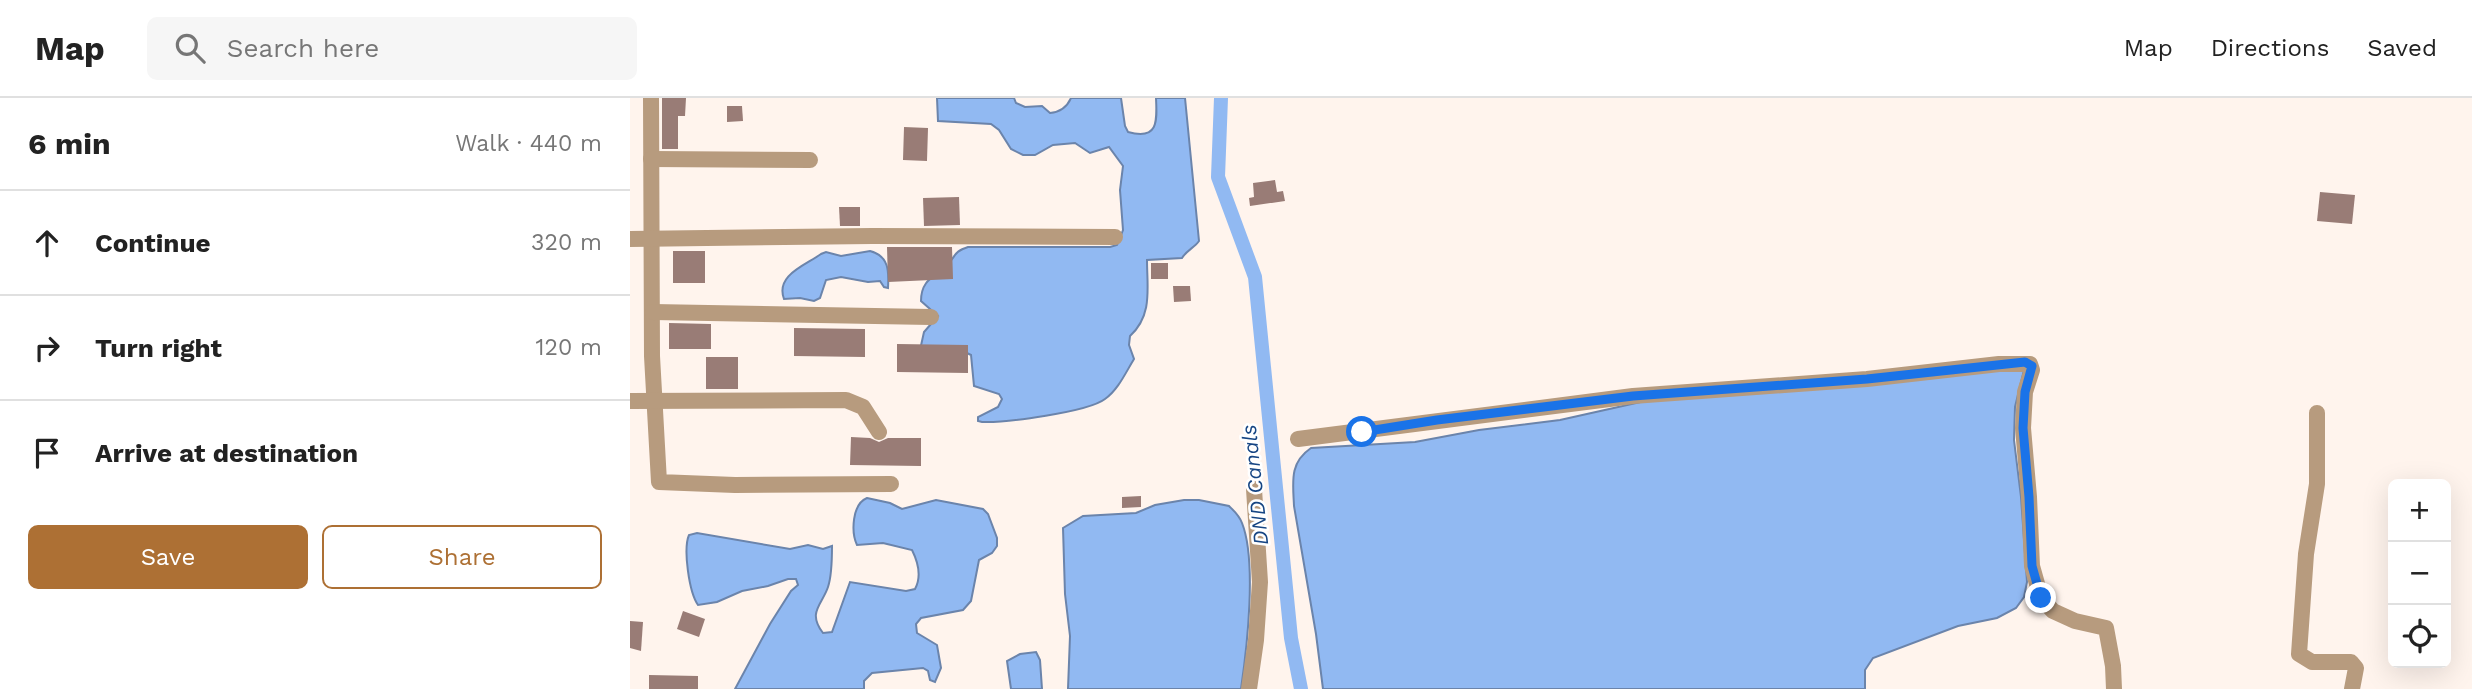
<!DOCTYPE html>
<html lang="en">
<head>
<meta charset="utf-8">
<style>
  :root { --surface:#fff; --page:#f6f6f6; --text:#222; --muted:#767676; --line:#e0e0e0; --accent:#ad7034 }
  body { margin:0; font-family:"Work Sans",sans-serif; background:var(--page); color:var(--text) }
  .controls { position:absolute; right:21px; bottom:21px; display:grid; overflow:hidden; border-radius:10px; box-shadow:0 7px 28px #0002 }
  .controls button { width:63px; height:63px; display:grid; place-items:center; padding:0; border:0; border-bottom:2px solid var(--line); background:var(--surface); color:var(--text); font:35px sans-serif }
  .stop { position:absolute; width:21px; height:21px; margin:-16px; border:5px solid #1a73e8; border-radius:50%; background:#fff }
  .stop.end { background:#1a73e8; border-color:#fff; box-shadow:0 2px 7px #0008 }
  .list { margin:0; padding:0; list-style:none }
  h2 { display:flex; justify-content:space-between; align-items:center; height:91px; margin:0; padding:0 28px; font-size:30px }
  h2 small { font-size:23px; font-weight:400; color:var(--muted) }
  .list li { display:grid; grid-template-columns:46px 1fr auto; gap:21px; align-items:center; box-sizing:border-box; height:105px; padding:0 28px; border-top:2px solid var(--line) }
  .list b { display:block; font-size:26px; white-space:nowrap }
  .list em { font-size:23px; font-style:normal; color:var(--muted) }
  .actions { display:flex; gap:14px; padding:21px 28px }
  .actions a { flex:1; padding:16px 0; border:2px solid var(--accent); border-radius:10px; text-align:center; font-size:24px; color:var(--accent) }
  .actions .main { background:var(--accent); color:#fff }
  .icon { flex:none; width:38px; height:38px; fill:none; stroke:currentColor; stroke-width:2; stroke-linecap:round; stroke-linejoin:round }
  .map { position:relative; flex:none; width:1842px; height:591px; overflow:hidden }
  header { display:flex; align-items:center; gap:42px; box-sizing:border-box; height:98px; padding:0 35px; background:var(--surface); border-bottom:2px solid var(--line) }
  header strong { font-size:33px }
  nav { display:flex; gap:38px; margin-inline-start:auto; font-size:24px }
  .search { width:490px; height:63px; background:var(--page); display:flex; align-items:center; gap:18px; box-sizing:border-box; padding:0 24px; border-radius:10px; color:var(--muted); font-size:26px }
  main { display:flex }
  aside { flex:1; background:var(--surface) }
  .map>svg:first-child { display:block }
  .water { fill:#91b9f2; stroke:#6b84ab; stroke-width:2 }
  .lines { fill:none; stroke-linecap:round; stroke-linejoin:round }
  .canal { stroke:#91b9f2; stroke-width:14 }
  .building { fill:#997c76 }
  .minor { stroke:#b79b7e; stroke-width:16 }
  .route { stroke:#1a73e8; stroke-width:9 }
  .labels { text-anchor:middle; stroke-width:5; stroke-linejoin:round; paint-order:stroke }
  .water-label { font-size:21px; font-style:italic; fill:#164583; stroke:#fff }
</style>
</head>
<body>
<header>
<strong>Map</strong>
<div class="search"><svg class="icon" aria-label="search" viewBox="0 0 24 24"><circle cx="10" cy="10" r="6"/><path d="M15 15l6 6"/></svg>Search here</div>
<nav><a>Map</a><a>Directions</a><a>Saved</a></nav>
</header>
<main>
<aside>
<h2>6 min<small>Walk · 440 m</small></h2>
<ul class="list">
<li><svg class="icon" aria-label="ahead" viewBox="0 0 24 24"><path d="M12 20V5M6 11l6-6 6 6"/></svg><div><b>Continue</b></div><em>320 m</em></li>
<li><svg class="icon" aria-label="right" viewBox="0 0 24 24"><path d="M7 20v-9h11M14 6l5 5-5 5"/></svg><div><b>Turn right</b></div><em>120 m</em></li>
<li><svg class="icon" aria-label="arrive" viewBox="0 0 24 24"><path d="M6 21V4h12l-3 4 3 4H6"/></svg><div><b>Arrive at destination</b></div></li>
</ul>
<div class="actions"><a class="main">Save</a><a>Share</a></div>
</aside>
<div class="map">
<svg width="1842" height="591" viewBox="0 0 1842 591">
  <rect width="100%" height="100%" fill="#fff4ed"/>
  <g class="water">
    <path d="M 307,0 L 384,0 L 386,5 L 395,9 L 412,8 L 420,15 C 431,14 437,9 441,0 L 491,0 L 495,28 L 498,34 C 529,43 527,22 526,0 L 555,0 L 569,143 C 564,150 557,152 552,160 L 517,162 C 517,190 523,217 500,238 L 499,247 L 504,261 C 496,274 488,292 475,301 C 458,314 375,325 352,324 L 348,323 L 348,319 L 368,309 L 372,301 L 369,296 L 344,288 L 341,257 L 333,253 L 290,252 L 294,234 L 308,218 L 291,203 C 291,182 304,179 317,167 C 327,157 323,154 338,149 L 480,149 L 487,147 L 493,132 L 490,92 L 493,68 L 479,49 L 460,55 L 445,45 L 423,47 L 405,57 L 393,57 L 381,51 L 369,32 L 361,26 L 308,23 Z"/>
    <path d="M 240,153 C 259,158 259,173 258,190 L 254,189 L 250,183 L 238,184 L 211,179 L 196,182 L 190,200 L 184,203 L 170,200 L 154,201 C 145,177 176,167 191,156 L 196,154 L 211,158 Z"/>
    <path d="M 1395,268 L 1385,309 L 1384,342 L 1391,399 L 1397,484 L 1394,499 L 1386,510 L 1367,520 L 1328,528 L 1243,560 L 1235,572 L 1235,591 L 693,591 L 686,536 L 664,408 C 663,384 659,365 681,350 L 785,344 L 849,332 L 930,322 L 1024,301 Z"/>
    <path d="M 237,400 L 260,405 L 272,411 L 306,402 L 353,411 L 358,416 L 367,440 L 367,448 L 362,455 L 349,462 L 341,503 L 333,512 L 291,520 L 286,526 L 287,535 L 307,547 L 311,570 L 305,584 L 300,582 L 298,573 L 293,570 L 242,575 L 234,583 L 234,591 L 105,591 L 140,526 L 161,493 L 168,487 L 166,481 L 158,481 L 138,488 L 112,493 L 87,504 L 68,507 C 59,494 53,451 59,437 L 67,435 L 160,451 L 178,447 L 193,451 L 202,448 C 202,461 202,477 198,489 C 192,507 177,514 193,535 L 202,534 L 220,484 L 276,493 L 285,491 C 292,478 288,464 282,452 L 253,445 L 227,447 C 221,434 222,406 237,400 Z"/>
    <path d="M 554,402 L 569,402 L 599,408 C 604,413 609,417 612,425 C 627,463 617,550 611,591 L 438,591 L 440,538 L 435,496 L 433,430 L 453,418 L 506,415 L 525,407 Z"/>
    <polygon points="406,554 410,562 412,591 381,591 377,563 390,556"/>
  </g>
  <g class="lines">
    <polyline class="canal" points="591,0 588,79 625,179 661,540 671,591"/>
  </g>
  <g class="building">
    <polygon points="32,0 56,0 55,18 48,18 48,51 32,51"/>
    <polygon points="97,8 112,8 113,23 97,24"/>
    <polygon points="274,29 298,30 297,63 273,62"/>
    <polygon points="645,82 647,94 653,93 655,103 620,108 619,100 624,99 623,85"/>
    <polygon points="1690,94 1725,97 1722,126 1687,123"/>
    <polygon points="329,99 330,127 294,128 293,100"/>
    <polygon points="209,109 230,109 230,128 210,128"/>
    <polygon points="257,149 322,149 323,181 258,184"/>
    <rect x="43" y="153" width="32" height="32"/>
    <rect x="521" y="165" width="17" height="16"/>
    <polygon points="543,188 560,188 561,203 544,204"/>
    <polygon points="39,225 81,226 81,251 39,251"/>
    <polygon points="164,230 235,231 235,259 164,258"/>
    <polygon points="267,246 338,247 338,275 267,274"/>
    <rect x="76" y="259" width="32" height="32"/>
    <polygon points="221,339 240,340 249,344 258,340 291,340 291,368 220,367"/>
    <polygon points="511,398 511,409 492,410 492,399"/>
    <polygon points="53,513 75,521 69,539 47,531"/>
    <polygon points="0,523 13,524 11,553 0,550"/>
    <polygon points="19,577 68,578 68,591 19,591"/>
  </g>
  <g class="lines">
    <g class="minor">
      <polyline points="21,0 22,258 29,384 105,387 261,386"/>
      <polyline points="21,61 180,62"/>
      <polyline points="0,141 242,138 485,139"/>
      <polyline points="23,214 301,219"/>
      <polyline points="0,303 216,302 233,309 249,334"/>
      <polyline points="1687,315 1687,386 1676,456 1669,556 1682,564 1721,564 1726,570 1722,591"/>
      <polyline points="668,341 1003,298 1237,281 1369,266 1400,266 1402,272 1395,294 1393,330 1399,399 1402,468 1411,500 1423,513 1445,523 1476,530 1483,568 1484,591"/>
      <polyline points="619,591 626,542 630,484 624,391"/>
    </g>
  </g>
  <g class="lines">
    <polyline class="route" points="732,334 807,322 1003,298 1237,281 1395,264 1402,268 1395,294 1393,330 1399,399 1402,468 1411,500"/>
  </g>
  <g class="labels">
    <g class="water-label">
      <text transform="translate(625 387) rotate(-96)" y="7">DND Canals</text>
    </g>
  </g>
</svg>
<div class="controls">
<button>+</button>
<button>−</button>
<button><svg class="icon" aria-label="locate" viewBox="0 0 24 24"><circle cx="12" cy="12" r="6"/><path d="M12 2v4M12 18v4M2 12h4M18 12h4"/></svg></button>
</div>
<div class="stop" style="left:732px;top:334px"></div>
<div class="stop end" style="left:1411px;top:500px"></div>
</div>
</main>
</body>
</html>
